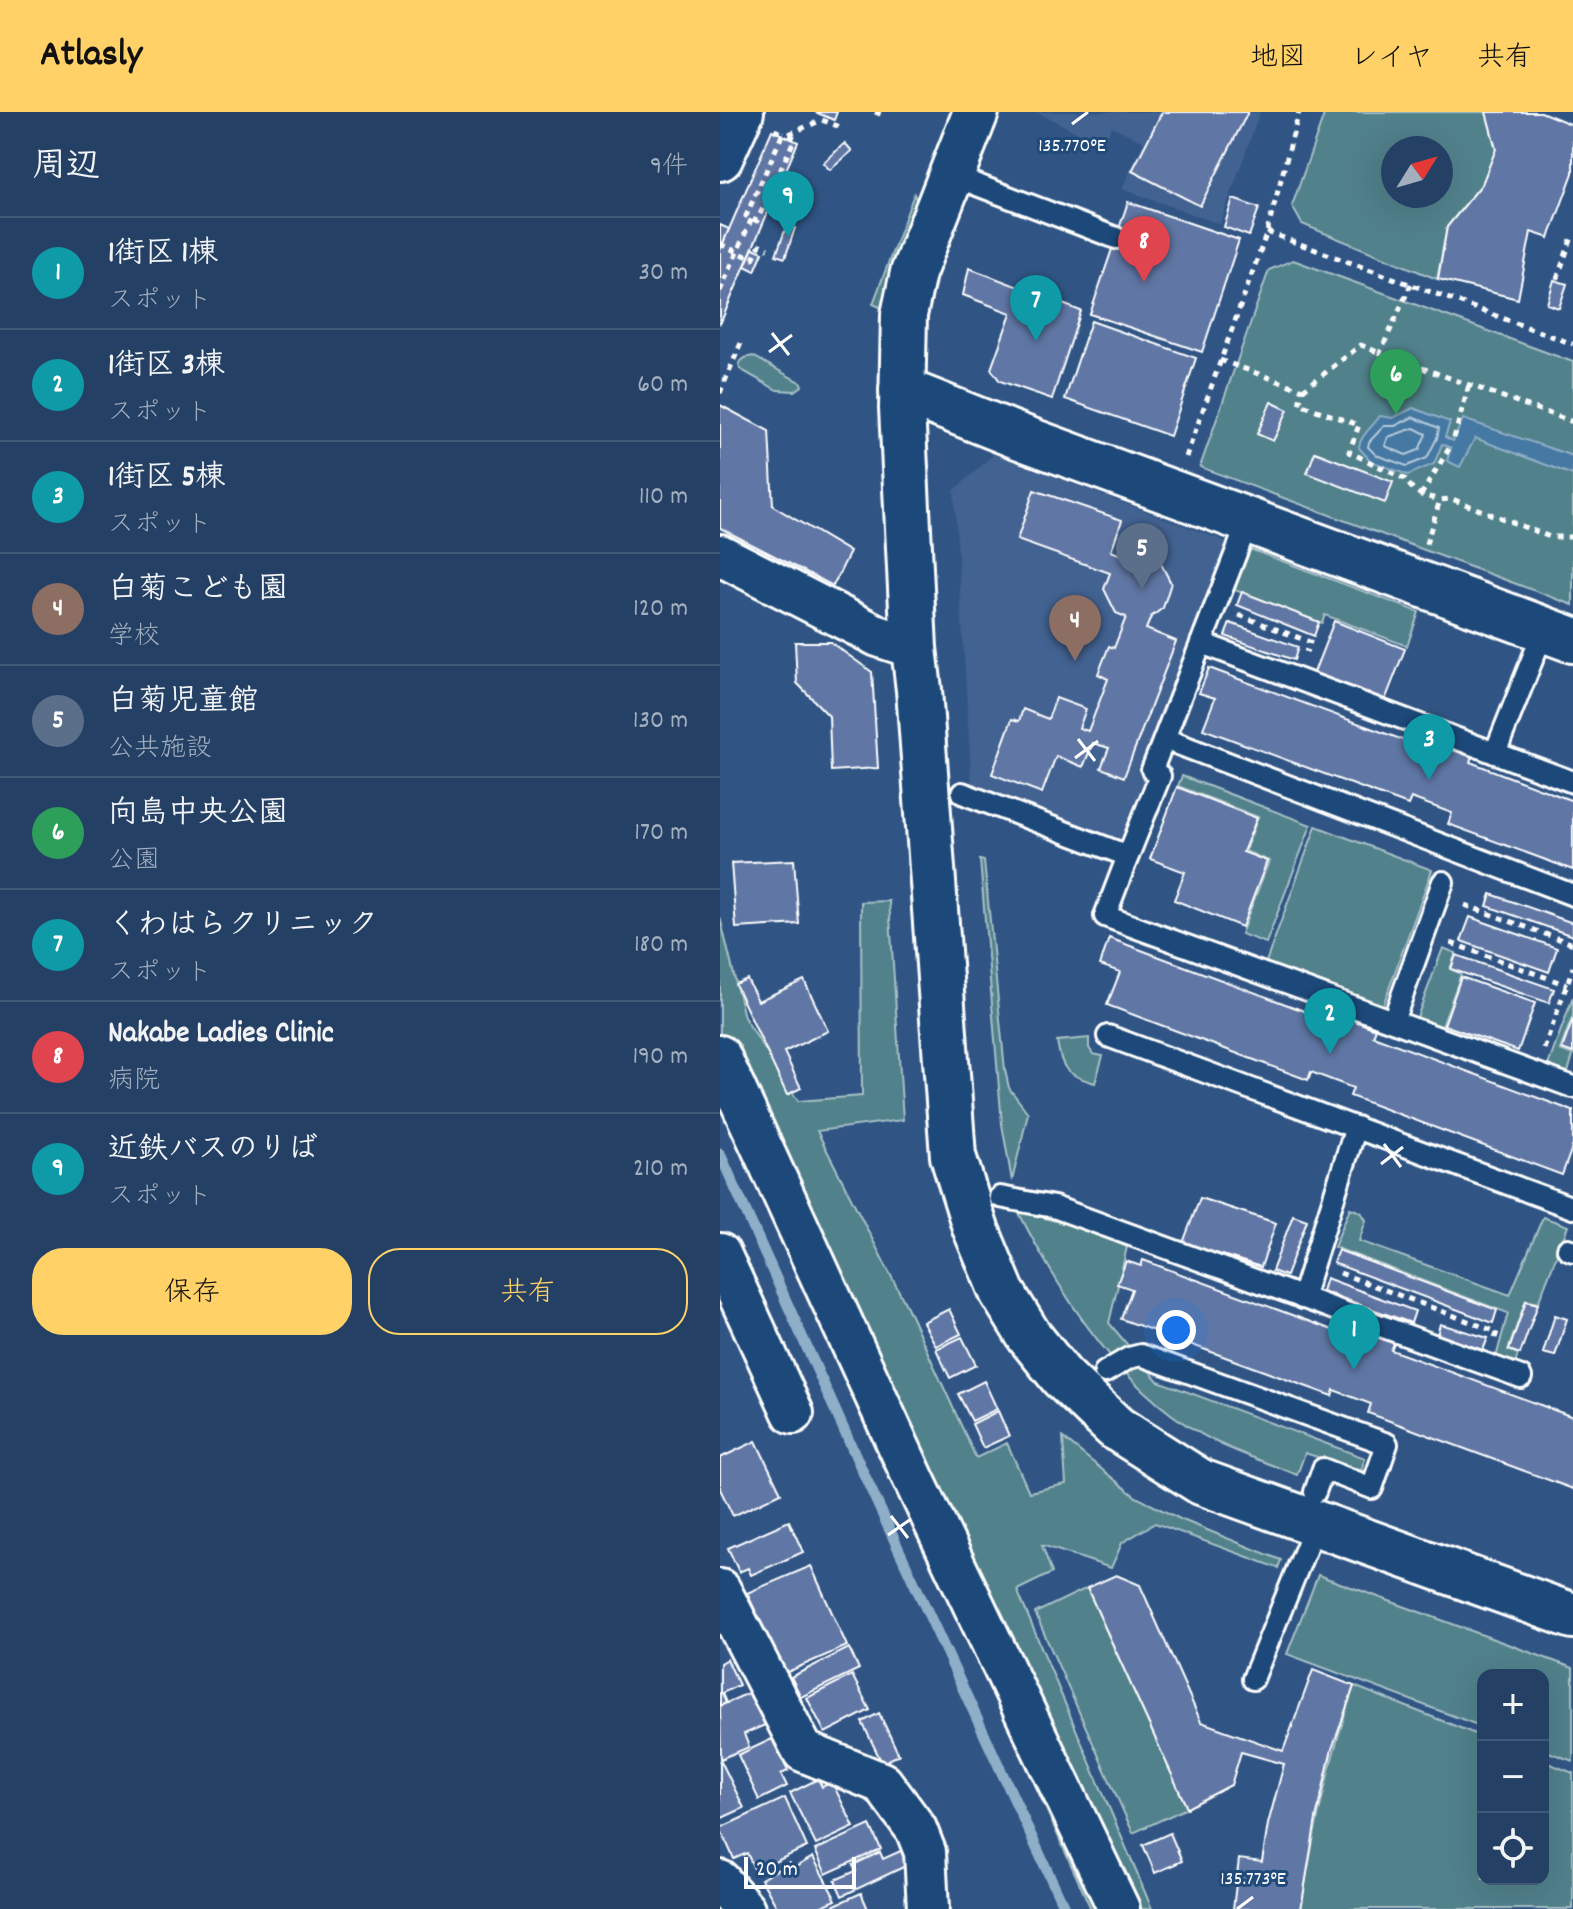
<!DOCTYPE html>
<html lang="ja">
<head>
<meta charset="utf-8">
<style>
  :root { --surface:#244064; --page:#304b6d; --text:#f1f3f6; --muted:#a3afbf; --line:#415978; --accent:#ffd166 }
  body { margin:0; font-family:Dekko,"Klee One",sans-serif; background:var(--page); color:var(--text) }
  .controls { position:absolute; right:24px; bottom:24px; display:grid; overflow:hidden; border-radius:16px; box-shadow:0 8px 32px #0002 }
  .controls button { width:72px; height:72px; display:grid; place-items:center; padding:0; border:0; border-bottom:2px solid var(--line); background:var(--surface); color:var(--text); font:40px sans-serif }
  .compass { position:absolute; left:661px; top:24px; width:72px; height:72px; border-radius:50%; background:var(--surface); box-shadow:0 8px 32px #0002; rotate:53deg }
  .scale { position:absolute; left:24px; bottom:20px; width:112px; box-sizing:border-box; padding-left:8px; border:4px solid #fff; border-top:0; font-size:22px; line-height:28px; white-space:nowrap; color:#fff; -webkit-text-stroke:6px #1f4a7a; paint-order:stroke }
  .you { position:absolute; left:456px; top:1218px; width:28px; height:28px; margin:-20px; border:6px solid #fff; border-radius:50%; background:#1a73e8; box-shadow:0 0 0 12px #1a73e833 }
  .badge { display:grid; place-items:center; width:52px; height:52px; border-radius:50%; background:var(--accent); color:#fff; font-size:26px; font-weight:700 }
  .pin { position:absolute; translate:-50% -66px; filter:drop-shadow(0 2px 4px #0008) }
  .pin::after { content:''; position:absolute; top:42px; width:28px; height:24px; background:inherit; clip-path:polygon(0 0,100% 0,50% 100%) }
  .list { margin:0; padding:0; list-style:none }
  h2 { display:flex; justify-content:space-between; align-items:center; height:104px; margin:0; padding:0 32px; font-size:34px }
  h2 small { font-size:26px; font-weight:400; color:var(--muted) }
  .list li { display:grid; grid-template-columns:52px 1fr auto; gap:24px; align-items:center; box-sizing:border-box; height:112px; padding:0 32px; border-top:2px solid var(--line) }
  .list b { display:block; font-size:30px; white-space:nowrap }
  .list p { margin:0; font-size:26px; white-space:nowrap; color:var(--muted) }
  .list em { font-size:26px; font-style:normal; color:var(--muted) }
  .actions { display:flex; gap:16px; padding:24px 32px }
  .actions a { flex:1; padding:18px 0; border:2px solid var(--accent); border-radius:32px; text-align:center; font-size:28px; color:var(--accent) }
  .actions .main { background:var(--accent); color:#111 }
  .icon { flex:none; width:44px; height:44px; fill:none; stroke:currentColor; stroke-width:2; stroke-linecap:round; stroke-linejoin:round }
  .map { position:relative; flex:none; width:853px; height:1797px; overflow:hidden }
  header { display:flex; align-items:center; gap:48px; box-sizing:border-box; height:112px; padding:0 40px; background:var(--accent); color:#111 }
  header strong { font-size:38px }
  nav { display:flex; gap:44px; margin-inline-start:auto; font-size:28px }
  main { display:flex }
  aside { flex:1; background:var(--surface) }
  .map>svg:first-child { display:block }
  .built { fill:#436291 }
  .green { fill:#51818b; stroke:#a8c0c5; stroke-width:2; fill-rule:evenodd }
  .water { fill:#4578a2; stroke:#8faec7; stroke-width:2 }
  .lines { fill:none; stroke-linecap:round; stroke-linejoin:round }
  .shore { stroke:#b5c9da; stroke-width:2 }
  .stream { stroke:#8faec7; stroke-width:11 }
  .building { fill:#6177a5; stroke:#fff; stroke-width:2 }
  .lane-casing { stroke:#fff; stroke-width:26 }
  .street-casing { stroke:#fff; stroke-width:46 }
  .secondary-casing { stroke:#fff; stroke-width:50 }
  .path { stroke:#fff; stroke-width:5; stroke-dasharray:6 6; stroke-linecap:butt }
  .lane { stroke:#1f4a7a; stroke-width:20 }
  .street { stroke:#1f4a7a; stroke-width:40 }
  .secondary { stroke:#1f4a7a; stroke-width:44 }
  .ticks { fill:none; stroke:#fff; stroke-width:3 }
  .ticks-label { font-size:20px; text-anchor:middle; fill:#fff; stroke:#1f4a7a; stroke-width:6; stroke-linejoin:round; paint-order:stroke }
</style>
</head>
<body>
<header>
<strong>Atlasly</strong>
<nav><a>地図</a><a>レイヤ</a><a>共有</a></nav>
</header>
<main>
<aside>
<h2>周辺<small>9件</small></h2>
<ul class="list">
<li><span class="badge" style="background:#0f9aa8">1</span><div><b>1街区 1棟</b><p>スポット</p></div><em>30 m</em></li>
<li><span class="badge" style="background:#0f9aa8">2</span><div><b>1街区 3棟</b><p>スポット</p></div><em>60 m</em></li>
<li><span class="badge" style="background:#0f9aa8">3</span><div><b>1街区 5棟</b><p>スポット</p></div><em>110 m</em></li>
<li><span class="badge" style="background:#8d6e63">4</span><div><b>白菊こども園</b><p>学校</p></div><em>120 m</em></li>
<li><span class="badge" style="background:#5c6f8a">5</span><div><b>白菊児童館</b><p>公共施設</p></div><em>130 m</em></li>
<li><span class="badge" style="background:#2e9e5b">6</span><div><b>向島中央公園</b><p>公園</p></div><em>170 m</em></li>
<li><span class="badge" style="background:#0f9aa8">7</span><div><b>くわはらクリニック</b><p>スポット</p></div><em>180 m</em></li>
<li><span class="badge" style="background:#e0444e">8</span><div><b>Nakabe Ladies Clinic</b><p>病院</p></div><em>190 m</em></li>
<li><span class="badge" style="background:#0f9aa8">9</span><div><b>近鉄バスのりば</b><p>スポット</p></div><em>210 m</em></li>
</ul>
<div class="actions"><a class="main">保存</a><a>共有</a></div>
</aside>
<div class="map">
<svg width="853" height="1797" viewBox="0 0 853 1797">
  <rect width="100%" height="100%" fill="#305585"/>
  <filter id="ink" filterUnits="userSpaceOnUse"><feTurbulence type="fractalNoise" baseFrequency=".0125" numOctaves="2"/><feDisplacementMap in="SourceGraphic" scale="16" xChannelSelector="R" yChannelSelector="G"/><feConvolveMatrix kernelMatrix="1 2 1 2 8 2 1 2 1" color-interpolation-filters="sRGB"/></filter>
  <g filter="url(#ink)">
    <g class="built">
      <polygon points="317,0 540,0 500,112 402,77 424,30 392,14 382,33"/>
      <polygon points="274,342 515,433 419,665 431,670 406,733 252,677 234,379"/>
    </g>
    <g class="green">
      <path d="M 605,0 L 766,0 L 776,37 L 762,72 L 727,115 L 717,167 L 582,112 L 572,94 ZM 673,36 L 721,36 L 721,84 L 673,84 Z"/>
      <polygon points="194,82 200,98 176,202 153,192"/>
      <polygon points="573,148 853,250 853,493 480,355 549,158"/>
      <polygon points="33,244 81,271 82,274 75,279 57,278 20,257 19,251 25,246"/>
      <polygon points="527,436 699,500 687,534 605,503 602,511 512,477"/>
      <polygon points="462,664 591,713 546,831 521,822 549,749 525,739 538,705 458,674"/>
      <polygon points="596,714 712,758 663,893 546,850"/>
      <polygon points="260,748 264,749 285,958 289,976 308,1001 292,1069 282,1012"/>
      <polygon points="169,789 183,1008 97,1019 188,1197 256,1346 287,1331 309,1380 346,1372 343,1326 416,1385 460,1407 561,1448 558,1456 435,1411 402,1431 391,1456 322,1433 332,1461 297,1478 432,1797 371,1797 209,1438 162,1352 47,1091 0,993 0,805 24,905 78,989 142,984 141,790"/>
      <polygon points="723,836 736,841 730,857 741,862 721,917 696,908"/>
      <polygon points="853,885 853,903 840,938 853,943 846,967 826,959"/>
      <path d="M 369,926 L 369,936 L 373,942 L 383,944 L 375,971 C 346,962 342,959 337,929 Z"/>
      <polygon points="630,1096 641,1100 646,1108 639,1129 790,1183 823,1105 848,1114 818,1191 806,1188 788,1238 798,1242 794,1255 775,1249 788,1201 614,1135"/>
      <path d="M 298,1099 L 373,1119 L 407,1135 L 389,1211 L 438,1269 L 645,1346 L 641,1359 L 585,1341 L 577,1363 C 551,1352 523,1343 498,1331 C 405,1286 343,1187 298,1099 Z"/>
      <polygon points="598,1463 853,1556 853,1649 823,1638 823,1563 763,1563 763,1615 567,1542"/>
      <polygon points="367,1476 467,1696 413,1721 315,1501"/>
      <path d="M 634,1574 L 763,1625 L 763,1767 L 823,1767 L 823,1649 L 853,1661 L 853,1797 L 581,1797 C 593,1719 609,1648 634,1574 Z"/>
    </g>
    <path class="water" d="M 693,296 L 730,310 L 725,325 L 733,329 L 743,307 L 853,344 L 853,363 L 755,326 L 740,355 L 727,349 L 731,336 L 722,332 L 714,352 L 688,363 L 651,349 L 639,336 C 639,325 653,314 660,304 L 673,306 Z"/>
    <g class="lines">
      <g class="shore">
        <polygon points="693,305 719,316 717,326 707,346 687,354 656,343 648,335 649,330 664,314 675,314"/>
        <polygon points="694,316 706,322 699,338 686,343 665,334 668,325"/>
      </g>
      <polyline class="stream" points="0,1042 142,1358 345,1797"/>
    </g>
    <g class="building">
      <polygon points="95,0 117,0 114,8"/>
      <polygon points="442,0 528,0 480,94 412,59"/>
      <polygon points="766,0 821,0 853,13 853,61 829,126 811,120 798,187 718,167 727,115 762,72 776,37"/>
      <polygon points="52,18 78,30 0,212 0,138"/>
      <polygon points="125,31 132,39 110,58 103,51"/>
      <polygon points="513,87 539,96 529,124 504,115"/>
      <polygon points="408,90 519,128 482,240 370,202"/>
      <polygon points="0,113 9,117 0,138"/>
      <polygon points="67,113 75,116 65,146 56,143"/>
      <polygon points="33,136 43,140 35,159 25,154"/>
      <polygon points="249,156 361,199 332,287 280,269 271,257 291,201 243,183"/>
      <polygon points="834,168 847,172 839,196 827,192"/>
      <polygon points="371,209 476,246 450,324 345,287"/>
      <polygon points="551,290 568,298 553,329 537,322"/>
      <polygon points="0,293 49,319 53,394 130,440 113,474 0,416"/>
      <polygon points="595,340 673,370 665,391 587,361"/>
      <polygon points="314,378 402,408 391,439 406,445 419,440 439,448 451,471 443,496 431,505 426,517 456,529 404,665 381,656 389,636 373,631 363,655 336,644 322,681 272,662 292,607 299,609 303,597 328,607 336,586 366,597 359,616 368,619 388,567 378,562 389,534 394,536 406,505 396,501 384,477 390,461 297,428"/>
      <polygon points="522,480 599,510 594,524 517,493"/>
      <polygon points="614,509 685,537 664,591 593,563"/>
      <polygon points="510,511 578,535 574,548 505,524"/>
      <polygon points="75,530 110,530 152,560 158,656 111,659 109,604 77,571"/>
      <polygon points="489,556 710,638 714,627 753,641 750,650 853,689 853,758 728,712 732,701 691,686 688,693 483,617 495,586 479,581"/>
      <polygon points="457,675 537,706 523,740 547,749 522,815 454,788 465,760 430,747"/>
      <polygon points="74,748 79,812 16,816 11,751"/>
      <polygon points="771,782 853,811 853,824 767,794"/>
      <polygon points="750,805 837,836 829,860 741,829"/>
      <polygon points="389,826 611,909 614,901 656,917 653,924 853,999 853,1033 842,1063 630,984 633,976 591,960 588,968 387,893 400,860 380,853"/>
      <polygon points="736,843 834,877 829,891 731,857"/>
      <polygon points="741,865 815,891 798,939 724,913"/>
      <polygon points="27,867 38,889 84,868 108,919 64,940 81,976 67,983 15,872"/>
      <polygon points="853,907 853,941 842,937"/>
      <polygon points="480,1086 556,1111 541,1155 463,1131"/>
      <polygon points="573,1103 587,1108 566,1164 552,1159"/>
      <polygon points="618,1138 777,1198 773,1211 613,1151"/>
      <polygon points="423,1148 634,1226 637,1216 675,1230 671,1238 853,1305 853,1377 648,1301 651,1292 614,1278 612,1284 401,1207 412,1177 397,1172 406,1149 421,1154"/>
      <polygon points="606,1166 695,1199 691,1211 602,1179"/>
      <polygon points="806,1189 818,1192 800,1242 789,1238"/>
      <polygon points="229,1197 241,1222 216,1234 203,1210"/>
      <polygon points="835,1203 847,1207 835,1244 823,1241"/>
      <polygon points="720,1212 768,1226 763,1238 717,1223"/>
      <polygon points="242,1225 256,1253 230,1266 216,1237"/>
      <polygon points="264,1269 277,1297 252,1309 238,1282"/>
      <polygon points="278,1299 289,1324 263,1336 252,1312"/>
      <polygon points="36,1329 61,1381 13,1404 0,1377 0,1346"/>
      <polygon points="69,1409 83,1440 31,1463 28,1456 19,1460 8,1436"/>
      <polygon points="91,1454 127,1534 63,1562 27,1481"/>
      <polygon points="396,1463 420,1473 481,1610 563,1639 593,1558 634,1574 612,1637 596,1707 581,1797 513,1797 519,1747 542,1750 548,1712 564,1652 521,1640 511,1673 467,1696 367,1476"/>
      <polygon points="129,1536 139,1557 81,1585 71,1565"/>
      <polygon points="7,1547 19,1573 2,1581 6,1591 0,1594 0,1551"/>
      <polygon points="132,1563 150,1598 105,1621 87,1586"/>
      <polygon points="30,1580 45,1613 24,1622 29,1635 1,1647 0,1594"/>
      <polygon points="159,1601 179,1643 162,1651 142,1610"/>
      <polygon points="52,1627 68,1659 61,1662 67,1674 39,1688 18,1643"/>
      <polygon points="1,1649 24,1696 0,1707 0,1650"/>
      <polygon points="98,1667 102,1675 112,1670 134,1715 96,1733 70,1681"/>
      <polygon points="65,1686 87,1735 35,1759 27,1741 14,1747 0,1716"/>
      <polygon points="150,1713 161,1737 106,1762 95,1738"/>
      <polygon points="450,1721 462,1749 435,1761 423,1733"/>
      <polygon points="185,1737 192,1751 122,1784 115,1768 136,1759 133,1753 160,1740 163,1747"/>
      <polygon points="93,1745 116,1788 95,1797 58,1797 41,1767 69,1751 74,1756"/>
      <polygon points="141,1781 148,1797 106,1797"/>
    </g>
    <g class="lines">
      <g class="lane-casing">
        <g id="lane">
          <polyline points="231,63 396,126"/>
          <polyline points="481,531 853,670"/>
          <polyline points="445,627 853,783"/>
          <polyline points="775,641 816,538"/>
          <polyline points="242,681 408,744 385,804 853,975"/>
          <polyline points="408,744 440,664 432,658 521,428"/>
          <polyline points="673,909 723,770"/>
          <polyline points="388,924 853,1096"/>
          <polyline points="280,1085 334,1095 801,1265"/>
          <polyline points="848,1137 853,1139"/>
          <polyline points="582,1186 636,1015"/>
          <polyline points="385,1260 409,1246 421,1243 667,1332 652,1376 603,1357 595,1380"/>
          <polyline points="533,1567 596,1411"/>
        </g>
      </g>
      <g class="street-casing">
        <g id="street">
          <polyline points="0,443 158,524 194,536"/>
          <polyline points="0,944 195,1370 399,1797"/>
          <polyline points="0,1142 73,1301"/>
          <polyline points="0,1478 83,1639 162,1671 196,1717 205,1740 208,1797"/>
          <polyline points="0,1769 24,1797"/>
        </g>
      </g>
      <g class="secondary-casing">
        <g id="secondary">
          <polyline points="256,0 193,161 184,203 182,296 194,536 199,578 233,1044 255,1115 282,1180 309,1224 342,1265 396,1316 481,1370 853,1504"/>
          <polyline points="0,46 21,0"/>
          <polyline points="182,278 295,323 853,528"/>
        </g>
      </g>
      <g class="path">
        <polyline points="155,0 163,3"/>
        <polyline points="54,18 63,21 26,104 37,109 75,26 63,21"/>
        <polyline points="69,22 102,8 123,16"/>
        <polyline points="547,120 853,232"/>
        <polyline points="0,132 33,147 40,133 48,137"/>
        <polyline points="837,167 853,122"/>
        <polyline points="691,172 660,241 853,310"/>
        <polyline points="0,179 32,106"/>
        <polyline points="500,248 583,278 579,292 639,313 629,340 685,367 691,375 701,383 720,388"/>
        <polyline points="583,278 641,233 660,241"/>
        <polyline points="0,281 21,231"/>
        <polyline points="734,326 749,273"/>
        <polyline points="466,345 547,120 579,0"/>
        <polyline points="701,383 730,335"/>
        <polyline points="706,432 720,388 732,387 830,425 853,425"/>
        <polyline points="519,503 590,530 586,540"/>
        <polyline points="745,793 853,832"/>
        <polyline points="731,831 847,873"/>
        <polyline points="824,937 853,855"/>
        <polyline points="620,1161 777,1220 775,1226"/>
      </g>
      <use href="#lane" class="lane"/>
      <use href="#street" class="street"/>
      <use href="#secondary" class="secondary"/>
    </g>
  </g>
  <path class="ticks" d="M 352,12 L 368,0M 52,221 L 69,243M 49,240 L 72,223M 358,627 L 375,649M 355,646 L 378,629M 664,1032 L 681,1055M 661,1052 L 683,1035M 171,1404 L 188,1426M 168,1423 L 191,1407M 517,1797 L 533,1785"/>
  <g class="ticks-label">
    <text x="352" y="39">135.770°E</text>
    <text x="533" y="1772">135.773°E</text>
  </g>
</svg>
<div class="controls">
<button>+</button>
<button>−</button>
<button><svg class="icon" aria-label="locate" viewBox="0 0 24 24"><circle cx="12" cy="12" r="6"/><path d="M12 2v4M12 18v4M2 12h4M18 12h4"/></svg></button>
</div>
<svg class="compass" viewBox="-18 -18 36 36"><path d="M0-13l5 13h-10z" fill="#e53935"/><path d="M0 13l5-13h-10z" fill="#a3afbf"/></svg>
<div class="scale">20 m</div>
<div class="you"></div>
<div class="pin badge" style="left:634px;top:1258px;background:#0f9aa8">1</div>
<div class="pin badge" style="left:610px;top:942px;background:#0f9aa8">2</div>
<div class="pin badge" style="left:709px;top:668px;background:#0f9aa8">3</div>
<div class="pin badge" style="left:355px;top:549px;background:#8d6e63">4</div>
<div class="pin badge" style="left:422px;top:477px;background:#5c6f8a">5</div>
<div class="pin badge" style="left:676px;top:303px;background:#2e9e5b">6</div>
<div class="pin badge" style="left:316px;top:229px;background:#0f9aa8">7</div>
<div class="pin badge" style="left:424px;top:170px;background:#e0444e">8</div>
<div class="pin badge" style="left:68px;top:125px;background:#0f9aa8">9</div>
</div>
</main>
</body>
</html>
